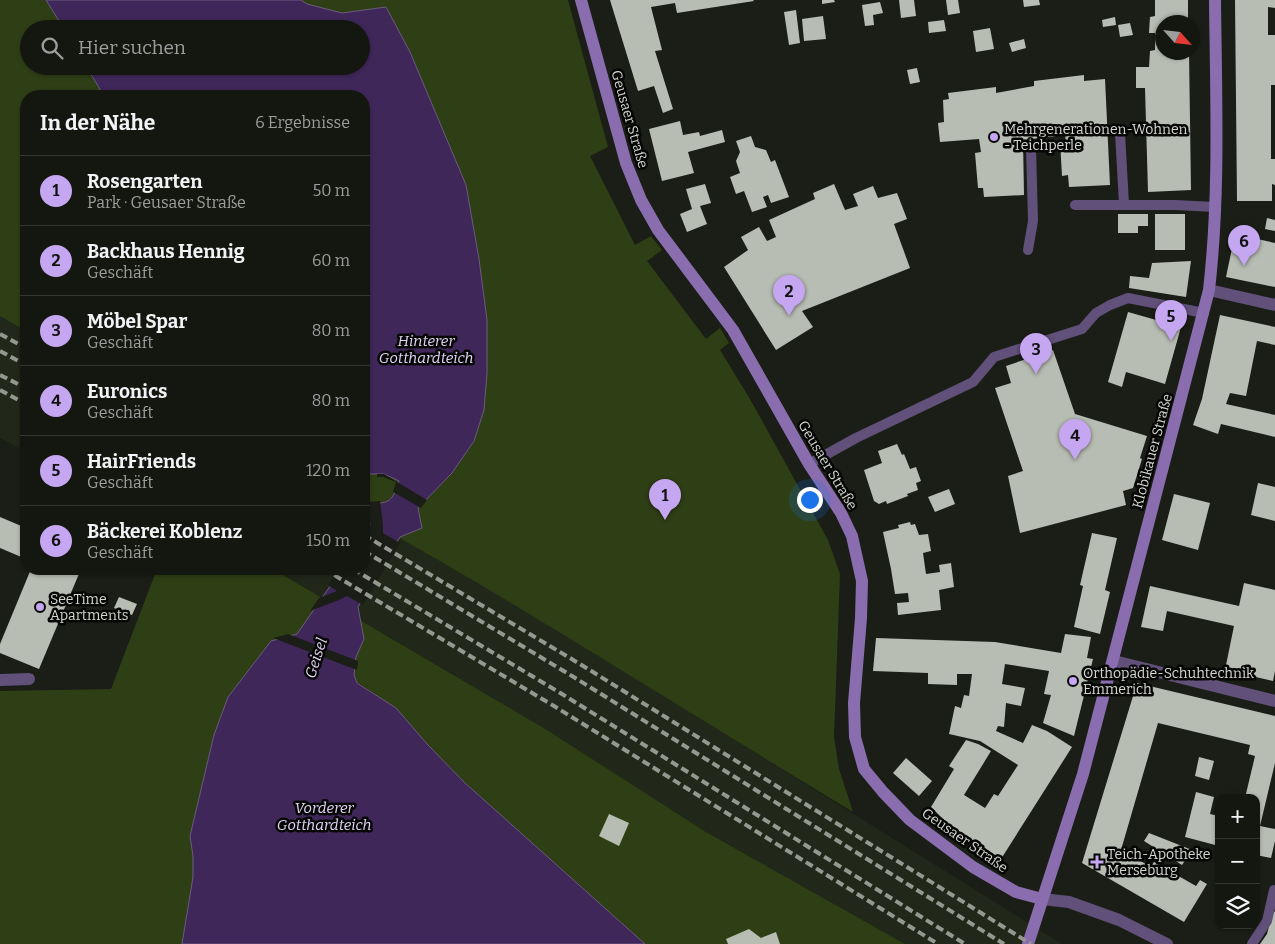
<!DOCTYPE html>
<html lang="de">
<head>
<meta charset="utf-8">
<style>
  :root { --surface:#141610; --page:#1d1f19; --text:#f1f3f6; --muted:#9d9f9f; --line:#333530; --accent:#c5a6f0 }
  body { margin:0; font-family:Bitter,serif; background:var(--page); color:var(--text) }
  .controls { position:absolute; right:15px; bottom:15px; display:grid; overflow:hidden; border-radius:10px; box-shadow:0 1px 4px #0004 }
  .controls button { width:45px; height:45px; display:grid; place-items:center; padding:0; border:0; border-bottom:1px solid var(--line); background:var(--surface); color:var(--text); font:25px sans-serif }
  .compass { position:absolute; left:1155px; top:15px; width:45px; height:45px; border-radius:50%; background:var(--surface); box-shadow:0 1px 4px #0004; rotate:117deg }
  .you { position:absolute; left:809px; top:499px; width:18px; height:18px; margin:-12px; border:4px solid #fff; border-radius:50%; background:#1a73e8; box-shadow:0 0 0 8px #1a73e833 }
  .badge { display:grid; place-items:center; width:32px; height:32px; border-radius:50%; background:var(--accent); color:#111; font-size:16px; font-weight:700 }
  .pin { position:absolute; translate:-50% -41px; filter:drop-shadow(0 1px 2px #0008) }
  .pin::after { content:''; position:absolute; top:26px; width:18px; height:15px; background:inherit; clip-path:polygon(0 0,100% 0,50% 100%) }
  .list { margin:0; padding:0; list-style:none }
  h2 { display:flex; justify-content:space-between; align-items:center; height:65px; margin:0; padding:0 20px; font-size:21px }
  h2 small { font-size:16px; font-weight:400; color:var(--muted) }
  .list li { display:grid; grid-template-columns:32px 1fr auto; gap:15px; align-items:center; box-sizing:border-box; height:70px; padding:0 20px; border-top:1px solid var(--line) }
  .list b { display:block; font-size:19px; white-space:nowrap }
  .list p { margin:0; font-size:16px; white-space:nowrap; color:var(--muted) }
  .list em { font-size:16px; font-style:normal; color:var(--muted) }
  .icon { flex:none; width:28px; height:28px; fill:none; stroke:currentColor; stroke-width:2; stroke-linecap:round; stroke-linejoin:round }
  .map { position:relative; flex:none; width:1275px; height:944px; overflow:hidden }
  .search { position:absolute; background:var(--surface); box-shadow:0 1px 4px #0004; left:20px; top:20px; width:350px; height:55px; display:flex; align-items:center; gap:12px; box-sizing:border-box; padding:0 18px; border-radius:28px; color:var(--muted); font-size:19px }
  .panel { position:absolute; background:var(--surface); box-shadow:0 1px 4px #0004; left:20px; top:90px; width:350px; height:485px; border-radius:20px }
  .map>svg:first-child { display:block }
  .built { fill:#212719 }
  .green { fill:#2f3f15 }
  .water { fill:#3f275a; stroke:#6c5c7e }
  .pier { fill:#1a1e16 }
  .building { fill:#b8bdb3 }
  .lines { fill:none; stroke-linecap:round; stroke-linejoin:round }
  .lane { stroke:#615079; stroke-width:10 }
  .street { stroke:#615079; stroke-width:12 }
  .secondary { stroke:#896daf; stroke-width:12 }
  .rail { stroke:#959891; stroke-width:4; stroke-dasharray:8 4; stroke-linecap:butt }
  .poi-dot { fill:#c5a6f0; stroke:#060705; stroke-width:2 }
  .labels { text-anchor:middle; stroke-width:5; stroke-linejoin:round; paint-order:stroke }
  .street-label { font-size:14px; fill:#d4d7d1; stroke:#060705 }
  .poi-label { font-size:14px; fill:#d4d7d1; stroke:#060705; text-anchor:start }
  .water-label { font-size:15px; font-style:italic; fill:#e1d4f6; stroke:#060705 }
</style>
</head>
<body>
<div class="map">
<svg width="1275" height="944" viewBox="0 0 1275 944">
  <rect width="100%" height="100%" fill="#1a1e16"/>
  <g class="built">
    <polygon points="0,316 26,330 26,452 0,438"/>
    <polygon points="364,515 591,650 1062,944 905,944 706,832 547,730 274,569 364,569"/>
  </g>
  <g class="green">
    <polygon points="0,0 46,0 64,29 29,29 29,66 86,66 104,96 26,96 26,331 0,316"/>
    <path d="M 301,0 L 568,0 L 608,147 L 590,156 L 635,245 L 651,236 L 662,250 L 647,261 L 706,339 L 720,328 L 729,343 L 720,350 L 750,399 L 828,540 L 840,574 L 834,737 L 839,769 L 853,812 C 690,714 530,610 364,518 L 364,474 L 384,474 L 399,481 L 418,508 L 452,473 L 474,441 L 487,373 L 487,320 L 479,259 L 466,185 L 410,52 L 386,7 L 342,13 L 307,4 Z"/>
    <polygon points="157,569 273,569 547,730 706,832 905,944 645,944 465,783 427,744 396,708 357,682 354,675 271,641 228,697 214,735 190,836 193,856 193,877 182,944 0,944 0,691 111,689"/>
  </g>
  <path class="water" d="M 46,0 L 301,0 L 307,4 L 342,13 L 386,7 L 410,52 L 466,185 L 479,259 L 487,320 L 487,373 L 484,410 L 474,441 L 452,473 L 418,508 L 422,528 L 400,537 L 358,607 L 364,639 L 356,657 L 354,675 L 357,683 L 396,708 L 427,744 L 465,783 L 645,944 L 182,944 L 193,877 L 193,856 L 190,836 L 214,735 L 228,697 L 271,641 L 297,634 L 342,569 L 364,569 L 365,504 C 388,503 392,504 399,481 L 384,474 L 364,474 L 364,96 L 104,96 L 86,66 L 361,66 L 361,29 L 64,29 Z"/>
  <g class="pier">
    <polygon points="377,474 384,474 427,500 421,508 393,492 396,482 383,477 377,477"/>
    <polygon points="380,501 383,525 383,533 400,543 363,605 347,596 339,600 310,611 319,598 337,591 328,585 339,569 364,569 364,522 371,526 368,502"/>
    <polygon points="288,634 358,661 357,670 273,638"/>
  </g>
  <g class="building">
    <polygon points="610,0 753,0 754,1 677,13 675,3 651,7 662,50 655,51 673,109 663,113 654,86 638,91"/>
    <polygon points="822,0 834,0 835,2 822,4"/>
    <polygon points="899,0 914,0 916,16 901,18"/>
    <polygon points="946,0 958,0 960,13 948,15"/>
    <polygon points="1023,0 1039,0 1040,5 1024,7"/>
    <polygon points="1155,0 1188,0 1188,22 1162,22 1162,52 1189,52 1191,190 1148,192 1145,88 1136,88 1136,67 1149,67 1150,51 1155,50 1155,33 1149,33 1150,17 1155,16"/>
    <polygon points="1235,0 1275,0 1275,8 1268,7 1268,35 1275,35 1275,85 1271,85 1271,159 1275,159 1275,185 1272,184 1272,201 1237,201"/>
    <polygon points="880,2 883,13 873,15 874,25 865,26 862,5"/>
    <polygon points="796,10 800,43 789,45 784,12"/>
    <polygon points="823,16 826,39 804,41 802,19"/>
    <polygon points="1115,17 1116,25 1103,27 1102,20"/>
    <polygon points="944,20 946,31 929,33 928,22"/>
    <polygon points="1130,23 1133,35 1120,37 1118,25"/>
    <polygon points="990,28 994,49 976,52 973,31"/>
    <polygon points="1024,39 1026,48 1012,52 1009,43"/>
    <polygon points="917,68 920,82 910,84 907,70"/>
    <polygon points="1084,75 1084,81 1105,79 1110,185 1069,187 1068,175 1062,176 1060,141 1066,141 1065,135 1023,140 1024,195 984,197 983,188 978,188 975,153 981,152 979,139 940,142 938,123 944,122 943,100 949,99 948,93 996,87 996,93 1034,86 1034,81"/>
    <polygon points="680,121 683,135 699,132 700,136 722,130 725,142 688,152 694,173 662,181 649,129"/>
    <polygon points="751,136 755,147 766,150 771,162 775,160 789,197 771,203 768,195 763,197 767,207 752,212 744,191 736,194 730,177 740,173 736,161 740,152 736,141"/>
    <polygon points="705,184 711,203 700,206 707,224 687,232 680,214 692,209 686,189"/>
    <polygon points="834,184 845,210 858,206 853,194 873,186 878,198 897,193 907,219 894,224 910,268 802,311 813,327 776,350 724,267 748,250 741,237 759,227 767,241 776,237 769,220 815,199 813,193"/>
    <polygon points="1118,214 1148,214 1148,226 1138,226 1138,233 1118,233"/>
    <rect x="1155" y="214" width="30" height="36"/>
    <polygon points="1267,218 1275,220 1275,231 1265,229"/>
    <polygon points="1235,234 1275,243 1275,287 1226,277"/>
    <polygon points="1191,261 1186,297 1129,288 1130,276 1149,278 1152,263"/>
    <polygon points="1128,312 1181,327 1165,384 1126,372 1122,387 1108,382"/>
    <polygon points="1220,315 1275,327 1275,345 1257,341 1246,396 1230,393 1226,404 1275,415 1275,437 1221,424 1218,434 1193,425 1202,399"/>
    <polygon points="1053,350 1075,414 1147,436 1140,458 1142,459 1133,488 1123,491 1126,505 1020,533 1008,476 1023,471 995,388 1011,383 1006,366"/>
    <polygon points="897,444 902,455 904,454 910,469 916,467 921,481 916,483 918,490 907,494 908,496 887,504 886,501 879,504 874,501 864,470 882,463 878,451"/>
    <polygon points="1258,483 1275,487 1275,521 1251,515"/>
    <polygon points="949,489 955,504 935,512 928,497"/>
    <polygon points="1174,494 1210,503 1198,550 1162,540"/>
    <polygon points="0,517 26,528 26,559 0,548"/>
    <polygon points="910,522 911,525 915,524 919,535 928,534 931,551 923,553 926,574 940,572 939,565 951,563 954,587 939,590 941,610 898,615 897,603 909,602 908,593 895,594 891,569 883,532 899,528 898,525"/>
    <polygon points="1092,533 1117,538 1105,590 1110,592 1100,634 1074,627 1083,586 1080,585"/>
    <polygon points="31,569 81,569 39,669 0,653 0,644"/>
    <polygon points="1244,583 1275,590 1275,671 1273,681 1225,670 1234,626 1167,611 1163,631 1141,627 1150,586 1239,606"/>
    <polygon points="119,597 137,604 132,615 114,608"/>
    <polygon points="1065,634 1091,637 1087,658 1093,659 1074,736 1043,723 1051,695 1044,694 1049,671 1005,664 1002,684 1025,688 1021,706 1006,703 1004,727 998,726 996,731 1023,743 1032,725 1047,731 1072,747 1001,859 947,823 931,807 954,769 949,766 966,740 978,744 991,751 964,795 985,808 994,794 998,796 1018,765 980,741 949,734 955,706 961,708 964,695 969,696 972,674 957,674 957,685 928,684 928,673 873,671 876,638 995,642 1061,653"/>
    <polygon points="1137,683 1275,716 1275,763 1260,826 1275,829 1275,841 1271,858 1256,855 1256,798 1245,798 1255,756 1248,754 1250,745 1158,723 1121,850 1151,867 1154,862 1196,886 1200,880 1207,884 1184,922 1082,863"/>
    <polygon points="1199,757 1214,761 1209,780 1195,776"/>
    <polygon points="906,758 932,781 919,796 893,773"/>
    <polygon points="1196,792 1214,797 1210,814 1219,816 1219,846 1185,837"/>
    <polygon points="609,814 629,823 619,846 599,836"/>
    <polygon points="1149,833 1192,850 1182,865 1144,841"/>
    <polygon points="1273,911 1275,912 1275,944 1260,944 1267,934"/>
    <polygon points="749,929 761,938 776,932 780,944 728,944 726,939"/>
  </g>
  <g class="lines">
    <g class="lane">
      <polyline points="1120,133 1124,204"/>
      <polyline points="1075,205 1175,205 1215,207"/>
      <polyline points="1028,250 1033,221 1031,147"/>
      <polyline points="809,464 856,438 973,382 994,357 1082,329 1096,313 1110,305 1128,298 1204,313"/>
      <polyline points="1252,944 1267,921 1274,890"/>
    </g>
    <g class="street">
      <polyline points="1209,290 1275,305"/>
      <polyline points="1114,661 1275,701"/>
      <polyline points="0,680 29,679"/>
      <polyline points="1042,899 1069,902 1119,920 1167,944"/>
    </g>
    <g class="secondary">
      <polyline points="581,0 626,163 641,200 658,230 733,330 809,464 841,513 852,536 862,581 861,618 854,703 855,737 864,769 883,792 910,820 973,867 1016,892 1042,899"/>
      <path d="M 1028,944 L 1083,774 L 1209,290 C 1220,194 1216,97 1215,0"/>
    </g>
    <g class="rail">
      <polyline points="0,334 26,348"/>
      <polyline points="0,351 26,365"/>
      <polyline points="0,375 26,388"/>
      <polyline points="0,390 26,404"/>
      <polyline points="364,535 580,664 1031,944"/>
      <polyline points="364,551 572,676 1004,944"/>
      <polyline points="324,569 554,706 938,944"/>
      <polyline points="353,569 562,694 965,944"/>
    </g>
  </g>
  <g class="poi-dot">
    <circle cx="994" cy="137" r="5"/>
    <circle cx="40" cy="607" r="5"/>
    <circle cx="1073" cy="681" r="5"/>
    <path d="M1094.5 854.5h5v5h5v5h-5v5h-5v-5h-5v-5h5z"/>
  </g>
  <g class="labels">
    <g class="street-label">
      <text transform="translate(630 119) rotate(74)" y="5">Geusaer Straße</text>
      <text transform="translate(1152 451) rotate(-75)" y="5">Klobikauer Straße</text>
      <text transform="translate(828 465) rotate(59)" y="5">Geusaer Straße</text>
      <text transform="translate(965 840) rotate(35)" y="5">Geusaer Straße</text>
    </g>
    <g class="poi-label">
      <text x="1004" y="134">Mehrgenerationen-Wohnen<tspan x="1004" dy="16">- Teichperle</tspan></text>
      <text x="50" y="604">SeeTime<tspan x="50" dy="16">Apartments</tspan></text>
      <text x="1083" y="678">Orthopädie-Schuhtechnik<tspan x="1083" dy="16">Emmerich</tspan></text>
      <text x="1107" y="859">Teich-Apotheke<tspan x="1107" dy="16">Merseburg</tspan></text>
    </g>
    <g class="water-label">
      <text x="426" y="346">Hinterer<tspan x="426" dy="17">Gotthardteich</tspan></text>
      <text transform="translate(316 658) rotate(-72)" y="5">Geisel</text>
      <text x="324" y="813">Vorderer<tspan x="324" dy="17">Gotthardteich</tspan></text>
    </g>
  </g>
</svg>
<div class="controls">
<button>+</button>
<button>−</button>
<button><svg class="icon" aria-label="layers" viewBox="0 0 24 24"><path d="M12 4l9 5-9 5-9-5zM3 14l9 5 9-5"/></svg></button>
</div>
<svg class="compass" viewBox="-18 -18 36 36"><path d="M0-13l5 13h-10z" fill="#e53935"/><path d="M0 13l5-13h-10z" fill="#9d9f9f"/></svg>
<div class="you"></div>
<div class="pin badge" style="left:665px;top:520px">1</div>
<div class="pin badge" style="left:789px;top:316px">2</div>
<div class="pin badge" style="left:1036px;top:374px">3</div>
<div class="pin badge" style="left:1075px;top:460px">4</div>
<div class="pin badge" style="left:1171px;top:341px">5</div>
<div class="pin badge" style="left:1244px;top:266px">6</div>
<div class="search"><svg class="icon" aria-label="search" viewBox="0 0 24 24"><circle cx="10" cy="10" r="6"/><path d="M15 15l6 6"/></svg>Hier suchen</div>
<section class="panel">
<h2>In der Nähe<small>6 Ergebnisse</small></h2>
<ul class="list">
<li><span class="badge">1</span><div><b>Rosengarten</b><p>Park · Geusaer Straße</p></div><em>50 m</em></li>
<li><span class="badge">2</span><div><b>Backhaus Hennig</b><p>Geschäft</p></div><em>60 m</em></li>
<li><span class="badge">3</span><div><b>Möbel Spar</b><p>Geschäft</p></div><em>80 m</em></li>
<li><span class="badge">4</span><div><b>Euronics</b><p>Geschäft</p></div><em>80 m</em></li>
<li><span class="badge">5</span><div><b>HairFriends</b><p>Geschäft</p></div><em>120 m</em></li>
<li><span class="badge">6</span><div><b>Bäckerei Koblenz</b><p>Geschäft</p></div><em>150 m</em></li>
</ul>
</section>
</div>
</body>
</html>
